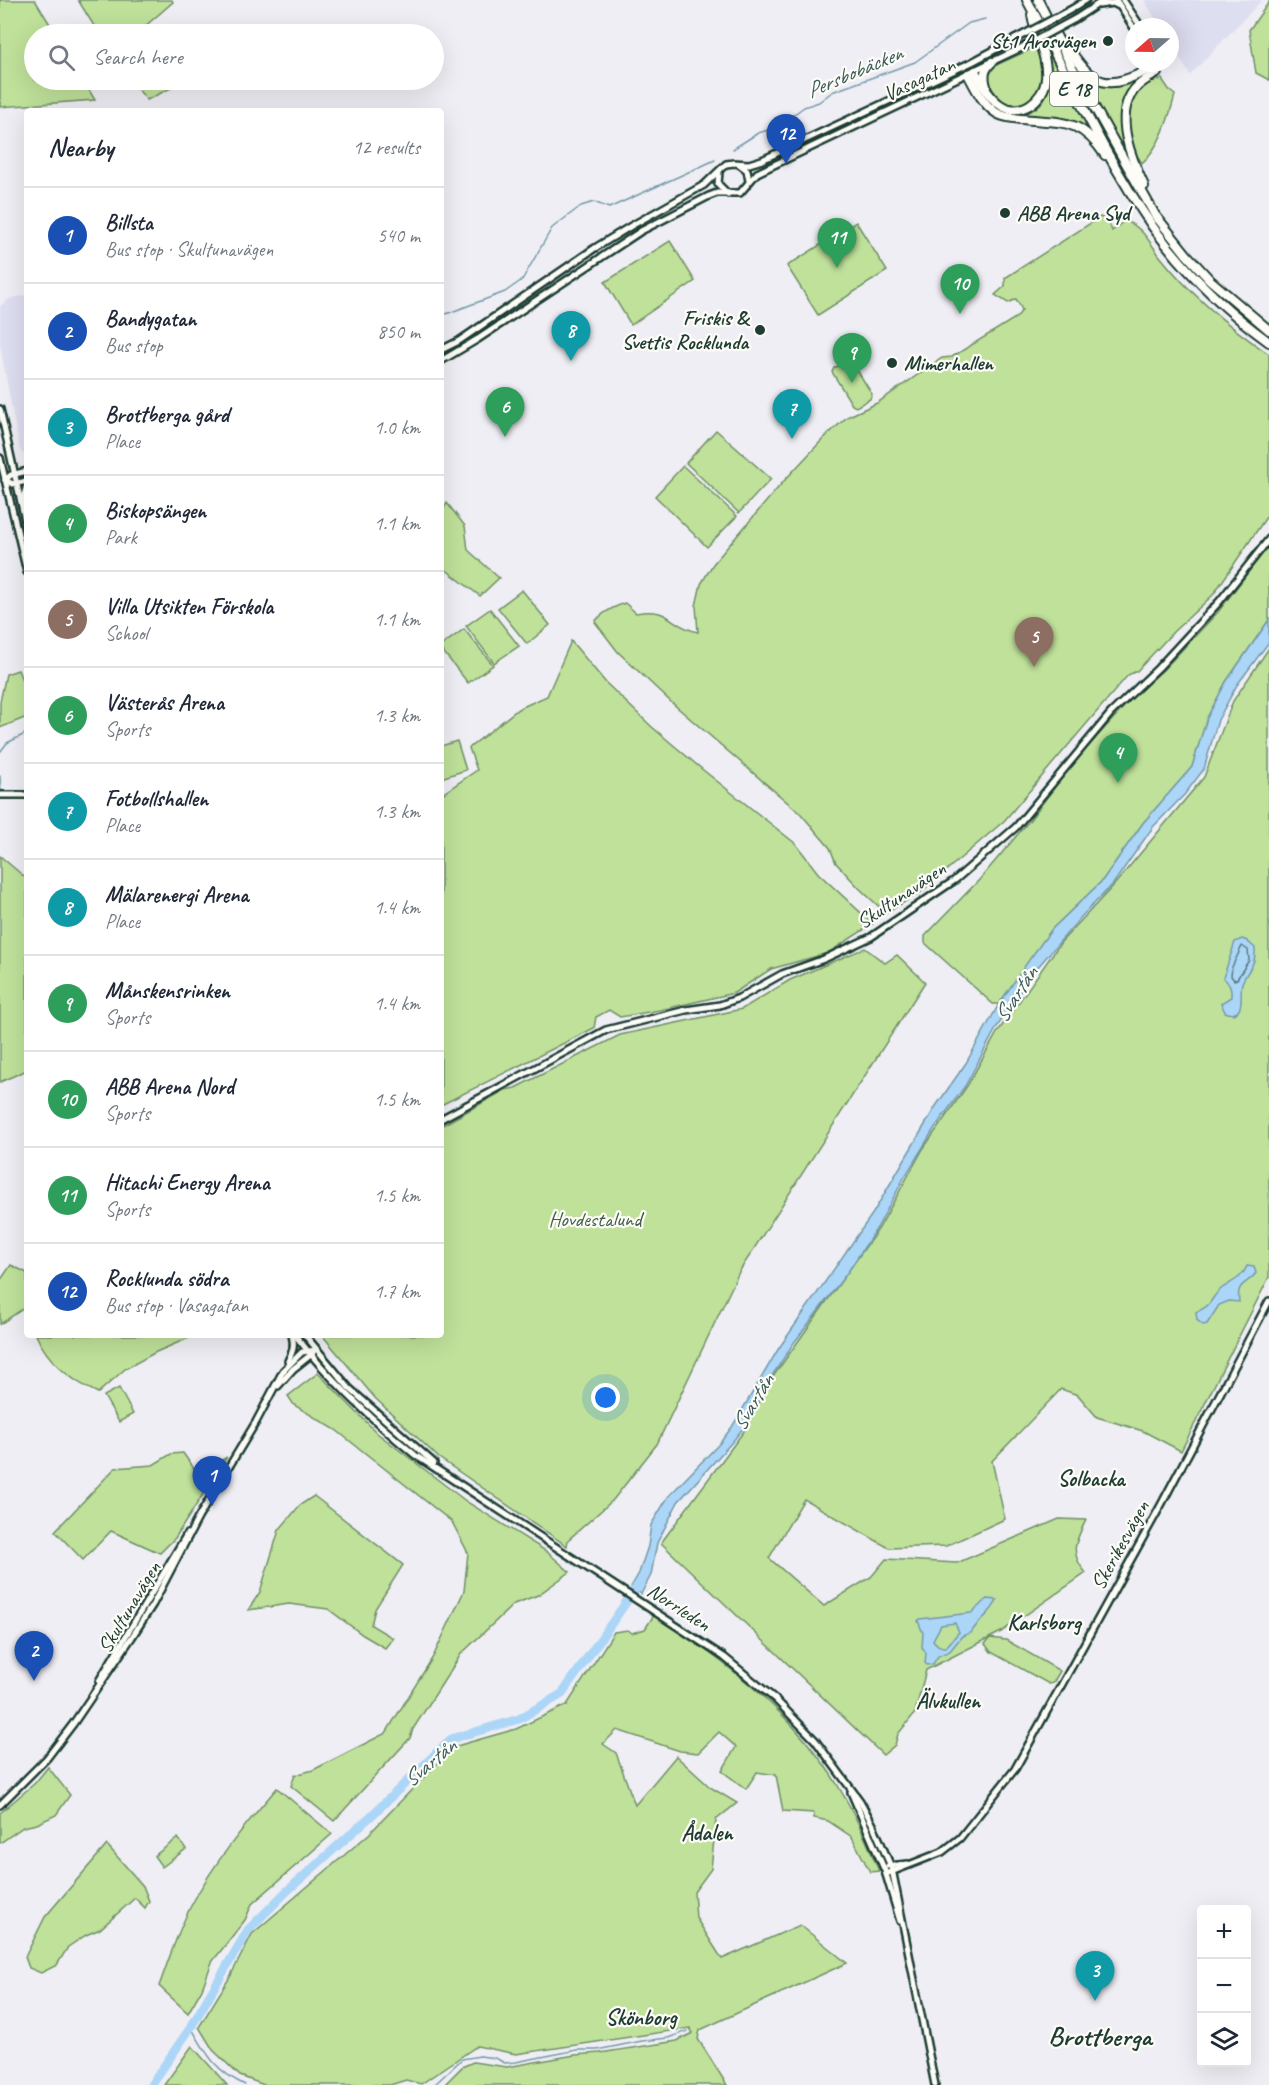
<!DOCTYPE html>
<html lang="en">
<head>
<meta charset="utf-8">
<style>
  :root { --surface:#fff; --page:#f6f6f7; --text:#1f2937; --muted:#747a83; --line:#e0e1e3; --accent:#2563eb }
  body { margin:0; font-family:Caveat,sans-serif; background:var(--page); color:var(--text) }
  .controls { position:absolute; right:18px; bottom:18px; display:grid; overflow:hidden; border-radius:6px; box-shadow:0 6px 24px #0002 }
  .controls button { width:54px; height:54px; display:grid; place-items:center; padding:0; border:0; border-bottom:2px solid var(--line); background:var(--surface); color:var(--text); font:30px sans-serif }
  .compass { position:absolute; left:1125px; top:18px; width:54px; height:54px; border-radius:50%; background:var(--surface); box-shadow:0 6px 24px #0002; rotate:250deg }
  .you { position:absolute; left:606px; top:1398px; width:21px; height:21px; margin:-15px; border:4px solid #fff; border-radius:50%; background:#1a73e8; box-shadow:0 0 0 9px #1a73e833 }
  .badge { display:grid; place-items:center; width:39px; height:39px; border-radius:50%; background:var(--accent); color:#fff; font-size:20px; font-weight:700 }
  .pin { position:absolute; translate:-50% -50px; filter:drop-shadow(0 2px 3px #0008) }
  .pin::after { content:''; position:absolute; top:32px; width:21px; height:18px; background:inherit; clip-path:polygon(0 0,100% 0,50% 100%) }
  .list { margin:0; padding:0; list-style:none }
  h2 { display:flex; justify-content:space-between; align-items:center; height:78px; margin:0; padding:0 24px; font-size:26px }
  h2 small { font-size:20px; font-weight:400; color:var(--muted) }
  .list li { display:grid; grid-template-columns:39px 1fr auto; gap:18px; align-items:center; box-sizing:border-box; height:96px; padding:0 24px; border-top:2px solid var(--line) }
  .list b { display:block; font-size:22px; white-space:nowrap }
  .list p { margin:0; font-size:20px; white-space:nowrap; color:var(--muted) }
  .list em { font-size:20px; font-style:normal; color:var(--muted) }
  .icon { flex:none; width:33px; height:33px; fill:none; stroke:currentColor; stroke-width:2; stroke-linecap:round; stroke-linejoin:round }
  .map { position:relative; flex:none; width:1269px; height:2085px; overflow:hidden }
  .search { position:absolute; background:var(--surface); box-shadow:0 6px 24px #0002; left:24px; top:24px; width:420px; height:66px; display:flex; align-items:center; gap:15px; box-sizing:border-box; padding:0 21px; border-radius:33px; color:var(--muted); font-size:22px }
  .panel { position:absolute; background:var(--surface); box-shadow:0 6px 24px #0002; left:24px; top:108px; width:420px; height:1230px; border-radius:6px }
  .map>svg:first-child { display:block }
  .built { fill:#dedef1 }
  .green { fill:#bfe19a; stroke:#6f8f67; stroke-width:1.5 }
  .water { fill:#acd6f7; stroke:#7499a9; stroke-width:1.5; fill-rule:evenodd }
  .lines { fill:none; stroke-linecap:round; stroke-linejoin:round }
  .shore { stroke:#577a82; stroke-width:1.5 }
  .stream { stroke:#7499a9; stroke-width:1.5 }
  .river { stroke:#acd6f7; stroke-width:9 }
  .secondary-casing { stroke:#1f3d34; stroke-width:10 }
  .highway-casing { stroke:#1f3d34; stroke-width:12 }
  .secondary { stroke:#fdfcf7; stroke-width:5 }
  .highway { stroke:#fdfcf7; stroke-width:8 }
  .secondary-bridge-casing { stroke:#1f3d34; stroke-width:10; stroke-linecap:butt }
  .secondary-bridge { stroke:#fdfcf7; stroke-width:5 }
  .poi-dot { fill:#1f3d34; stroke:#fdfcf7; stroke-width:2 }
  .labels { text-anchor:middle; stroke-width:4.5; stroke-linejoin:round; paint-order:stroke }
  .shield { fill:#fdfcf7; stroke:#62766e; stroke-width:1.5 }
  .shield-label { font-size:20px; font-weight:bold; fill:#1f3d34 }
  .poi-label { font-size:21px; font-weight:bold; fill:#1f3d34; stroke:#fdfcf7; text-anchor:end }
  .street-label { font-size:21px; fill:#1f3d34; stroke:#fdfcf7 }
  .park-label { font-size:21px; fill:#3f5e48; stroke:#fdfcf7 }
  .water-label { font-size:22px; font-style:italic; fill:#3b5c5b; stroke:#fdfcf7 }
  .neighbourhood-label { font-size:22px; font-weight:bold; fill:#1f3d34; stroke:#fdfcf7 }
  .district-label { font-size:27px; font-weight:bold; fill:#1f3d34; stroke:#fdfcf7 }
</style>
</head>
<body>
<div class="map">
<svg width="1269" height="2085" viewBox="0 0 1269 2085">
  <rect width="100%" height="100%" fill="#efeef4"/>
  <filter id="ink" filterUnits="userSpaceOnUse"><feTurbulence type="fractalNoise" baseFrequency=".0167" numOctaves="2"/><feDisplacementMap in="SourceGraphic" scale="12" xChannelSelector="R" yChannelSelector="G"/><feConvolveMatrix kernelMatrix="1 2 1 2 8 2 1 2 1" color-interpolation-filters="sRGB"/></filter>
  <g filter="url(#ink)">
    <g class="built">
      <polygon points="1144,0 1261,0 1261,1 1190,75 1170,42 1170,27 1161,27"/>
      <polygon points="27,295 27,456 20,451 2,356 0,343 0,306 9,299"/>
    </g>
    <g class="green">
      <polygon points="0,0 35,0 56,34 34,34 34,80 83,80 95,100 0,107"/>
      <polygon points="78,0 172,0 173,2 136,34 99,34"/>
      <polygon points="1269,2 1269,80 1256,73 1249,30"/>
      <path d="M 1036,47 C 1040,58 1044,72 1040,85 C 1036,100 1017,110 1003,101 C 994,95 991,86 987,77 L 992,67 Z"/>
      <path d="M 1045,49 L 1046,49 L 1093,135 C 1066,114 1045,117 1012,115 C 1017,113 1027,114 1033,110 C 1055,96 1050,70 1045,49 Z"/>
      <path d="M 1076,66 C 1101,93 1108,91 1141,79 C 1117,98 1122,124 1127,152 L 1124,151 Z"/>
      <path d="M 1162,79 L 1170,91 L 1175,95 C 1169,118 1160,147 1142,163 C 1128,145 1120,106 1140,88 C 1146,82 1154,81 1162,79 Z"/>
      <polygon points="130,80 165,80 171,88 147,100"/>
      <path d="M 1100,217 L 1108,220 L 1112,231 L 1124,221 C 1142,226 1148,240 1159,255 C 1189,293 1229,327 1269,354 L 1269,513 L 1213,595 L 1174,631 L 1137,671 L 1128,675 L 1004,821 L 920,893 L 886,913 L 860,889 L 836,863 L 830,848 L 801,814 L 672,703 L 618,652 L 595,622 C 601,613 614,607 625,603 L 636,613 C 672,607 667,625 698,632 L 696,606 L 701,584 L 713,564 L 783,482 L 823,439 L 847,417 L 877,403 L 942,358 L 952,357 L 1017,317 L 1022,310 L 1016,299 L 1008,303 L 995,295 L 1005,286 L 1005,278 Z"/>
      <polygon points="856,222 887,271 818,315 787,266"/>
      <polygon points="670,241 695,281 631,325 605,282"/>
      <polygon points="847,361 852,362 872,394 870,399 856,407 852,405 832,372 834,368"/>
      <polygon points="716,430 771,479 739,513 686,463"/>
      <polygon points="683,466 737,516 707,547 655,496"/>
      <polygon points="447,503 465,526 468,550 499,578 480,596 441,566 441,513"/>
      <polygon points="1269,545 1269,620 1226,682 1207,718 1192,767 1143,823 1102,881 1052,929 999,1004 993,1004 925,943 925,936 980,879 1029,821 1073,763 1133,697 1163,670 1218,612"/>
      <polygon points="522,590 550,625 527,644 498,608"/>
      <polygon points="490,609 519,646 494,663 466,626"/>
      <polygon points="464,629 493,665 468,683 441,649 441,646"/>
      <polygon points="571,641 606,683 652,727 703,770 796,844 818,873 873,924 828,953 771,969 734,993 660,1010 620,1017 609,1010 596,1017 594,1028 441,1105 441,795 477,770 469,748 518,709 547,696"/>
      <path d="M 1269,648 L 1269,1277 L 1181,1451 L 1143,1431 L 1097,1417 L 1078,1395 L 1061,1389 L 992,1461 L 1005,1519 L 946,1546 L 889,1548 L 804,1499 L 769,1558 L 824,1606 L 871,1577 L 886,1559 L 957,1563 L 1059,1519 L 1086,1520 C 1076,1541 1068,1552 1086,1573 L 1001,1632 L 926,1670 L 915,1713 L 898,1734 L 895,1745 L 883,1755 L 661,1543 L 744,1431 L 772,1378 L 879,1228 L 923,1149 L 967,1086 L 997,1033 L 1061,942 L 1114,885 L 1204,777 L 1233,701 Z"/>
      <polygon points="18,670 27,692 27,717 0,728 0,702 6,674"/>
      <polygon points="457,741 466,770 441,778 441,746"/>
      <polygon points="0,856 27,879 27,1070 0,1082"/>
      <polygon points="865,948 885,963 897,955 925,982 739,1272 657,1444 613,1500 568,1540 567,1546 439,1458 375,1398 322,1335 441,1335 441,1126 505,1090 515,1088 620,1035 742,1009 790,980"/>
      <polygon points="11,1265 27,1273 27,1306 0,1324 0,1281"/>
      <path d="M 36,1335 L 196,1335 L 156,1352 L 125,1369 L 98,1393 C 72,1381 48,1362 36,1335 Z"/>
      <polygon points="318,1373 377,1433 467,1502 546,1551 570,1572 538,1595 514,1604 461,1654 413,1729 410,1738 334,1821 291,1786 295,1775 313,1770 386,1733 433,1657 464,1591 468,1553 452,1522 336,1430 294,1405 288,1396"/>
      <polygon points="119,1388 133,1414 119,1422 104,1396"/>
      <polygon points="183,1453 195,1470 205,1470 227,1457 175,1538 160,1553 111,1531 83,1560 55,1531 115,1468 153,1465 171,1454"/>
      <polygon points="314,1496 403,1565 375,1609 371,1625 393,1638 385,1648 363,1635 328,1609 289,1604 248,1610 260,1592 279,1530 300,1505"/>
      <path d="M 654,1615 C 727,1661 801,1719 844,1796 C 858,1820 868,1845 879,1871 L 870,1872 L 852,1837 L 828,1821 L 814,1818 L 814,1813 L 783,1811 L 776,1775 L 757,1772 L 746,1789 L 722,1771 L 736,1747 L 719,1732 L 698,1753 L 680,1751 L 617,1730 L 603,1744 L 616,1753 L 635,1805 L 676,1756 L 710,1787 L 737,1803 L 716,1820 L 711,1869 L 694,1892 L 696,1918 L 722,1959 L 800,1925 L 847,1963 L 700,2030 L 698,2039 L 727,2085 L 444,2085 L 462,2067 L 473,2062 L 507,2067 L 575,2055 L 600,2053 L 677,2041 L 693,2033 L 690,2028 L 516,2054 L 477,2046 L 421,2084 L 406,2080 L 390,2085 L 264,2085 L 240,2076 L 213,2050 L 199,2027 L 230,1977 L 252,1934 L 369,1834 L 453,1747 L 516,1729 L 567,1705 L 614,1632 L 628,1630 L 632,1633 L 645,1629 Z"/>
      <polygon points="990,1638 1006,1640 1060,1671 1053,1683 1049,1684 991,1652 985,1644"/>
      <polygon points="48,1767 70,1795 56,1815 37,1824 23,1827 0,1843 0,1813 35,1783"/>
      <path d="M 277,1788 L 332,1834 L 252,1904 L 245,1920 L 212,1962 L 202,1989 L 188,2013 L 159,1986 C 169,1959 178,1930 192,1904 C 215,1861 246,1824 277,1788 Z"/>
      <polygon points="178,1838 186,1849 162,1867 154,1856"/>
      <polygon points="107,1845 143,1886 149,1901 145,1908 135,1898 100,1929 86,1935 68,1947 57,1965 41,1973 29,1968 25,1957 45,1917"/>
      <polygon points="192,2046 227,2085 164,2085"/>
    </g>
    <g class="water">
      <polygon points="1269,620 1269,642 1237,685 1218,720 1204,769 1185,794 1153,827 1113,884 1081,917 1031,975 997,1027 965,1086 934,1129 904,1178 877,1228 847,1273 793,1344 770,1379 747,1423 733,1441 678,1502 657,1543 651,1575 641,1594 631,1587 639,1573 648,1546 651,1525 668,1497 719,1444 732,1427 779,1348 873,1213 936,1106 966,1063 999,1004 1029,960 1052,929 1102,881 1143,823 1192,767 1207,718 1226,682"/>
      <path d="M 1242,939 L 1247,941 L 1255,948 C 1256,967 1248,968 1242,983 C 1239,993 1247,1021 1225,1012 L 1221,1003 L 1231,997 C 1232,989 1230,983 1223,978 L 1235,942 Z"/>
      <path d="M 1247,1266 L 1254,1267 L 1256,1273 C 1247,1286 1236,1281 1239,1302 L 1229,1301 L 1219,1305 L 1207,1324 L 1203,1325 L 1197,1320 L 1196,1312 C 1214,1305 1209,1299 1221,1289 C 1232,1281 1242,1279 1247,1266 Z"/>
      <path d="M 987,1599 L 997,1600 C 991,1615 978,1620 971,1633 L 962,1636 L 950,1651 L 938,1656 L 933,1664 L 927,1665 L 925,1663 L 926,1653 L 922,1647 L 923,1633 L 918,1621 L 920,1619 L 971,1613 ZM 955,1623 L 959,1632 L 946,1647 C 939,1647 937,1645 933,1640 L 941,1625 Z"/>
    </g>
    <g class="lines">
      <polygon class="shore" points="1242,946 1248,950 1249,960 1237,979 1234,980 1231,976 1232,967"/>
      <g class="stream">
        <polyline points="733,149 758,133 775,128 804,107 819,102 832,92 915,62 969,23 985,19"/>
        <polyline points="446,314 505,292 522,280 552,228 581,206 594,202 609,208 715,160"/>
        <polyline points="0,752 7,743 27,733"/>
        <polyline points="0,776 1,790"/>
        <path d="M 191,2027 C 207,2055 215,2071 245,2085"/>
        <polyline points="434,2085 462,2059 480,2056 495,2058 505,2063 516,2062 577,2050 597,2050 642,2041 668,2038 688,2031"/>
      </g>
      <polyline class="river" points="151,2085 191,2027 248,1930 286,1892 371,1816 451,1739 519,1719 562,1694 641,1581"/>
      <g class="secondary-casing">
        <g id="secondary">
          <polyline points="1116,0 1134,28"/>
          <polyline points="1123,0 1141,27"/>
          <polyline points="1099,5 1113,3 1119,6"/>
          <polyline points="1072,9 1086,0"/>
          <polyline points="1075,19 1104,0"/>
          <polyline points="1157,63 1159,67 1164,63"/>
          <polyline points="739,164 747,170 749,181"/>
          <polyline points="719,172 718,184 728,194"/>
          <polyline points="441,350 459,341 595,248 631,226 704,185 726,164 734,163 749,164 762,160 972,62 1015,39"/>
          <polyline points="441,361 478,339 641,231 709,196 717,193 740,193 757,173 1019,49"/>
          <polyline points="0,409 27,529"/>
          <polyline points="0,458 27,572"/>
          <polyline points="5,480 11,475 27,471"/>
          <polyline points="5,480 13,484 27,481"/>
          <polyline points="22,502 27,485"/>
          <polyline points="0,795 27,795"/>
          <polyline points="441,1119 606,1030 686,1010 720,1005 739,998 782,974 824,959 871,937 955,880 1016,827 1111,713 1158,668 1219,602 1269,539"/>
          <path d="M 295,1335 C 330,1380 371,1419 415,1455 L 724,1657 L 775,1699 L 815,1740 L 860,1801 L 873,1825 L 892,1869 L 935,2085"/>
          <polyline points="305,1335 349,1388 434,1463"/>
          <path d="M 288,1361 C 293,1351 295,1346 292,1335"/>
          <polyline points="278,1386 293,1369 313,1353"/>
          <polyline points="99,1681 187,1534"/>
          <polyline points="851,1792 885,1871 900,1921"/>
          <polyline points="0,1805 47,1758 73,1724 132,1637 153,1604 198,1518 256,1422 283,1371 302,1352 316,1350"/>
          <polyline points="888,1866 908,1864"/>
          <polyline points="886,1874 942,1852 960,1838 1015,1769 1160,1507 1269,1301"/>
        </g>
      </g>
      <g class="highway-casing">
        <g id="highway">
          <path d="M 1027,0 C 1068,76 1104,156 1153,227 C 1185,271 1225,310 1269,342"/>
          <polyline points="1038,0 1073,69 1155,215 1187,255 1210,280 1269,330"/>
          <path d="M 1065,43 C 1095,88 1105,92 1154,67 L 1159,67"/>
          <path d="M 975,71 C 981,83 988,96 999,104 C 1019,119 1045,100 1046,78 C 1048,56 1035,36 1032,15"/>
          <path d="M 968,74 C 975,87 982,103 995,112 C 1002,117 1012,118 1021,119 C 1061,123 1080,117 1105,155"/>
          <path d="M 986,86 C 983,76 984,69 992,62"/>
          <path d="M 1144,186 C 1132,160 1113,116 1134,90 C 1140,82 1149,78 1157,73 L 1159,67"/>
        </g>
      </g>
      <use href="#secondary" class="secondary"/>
      <use href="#highway" class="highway"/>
      <g class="secondary-bridge-casing">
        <g id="secondary-bridge">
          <polyline points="1015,39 1072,9"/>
          <polyline points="1019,49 1075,19"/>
        </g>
      </g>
      <use href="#secondary-bridge" class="secondary-bridge"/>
    </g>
  </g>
  <g class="poi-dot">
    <circle cx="1108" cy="41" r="6"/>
    <circle cx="1005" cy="213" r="6"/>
    <circle cx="760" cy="330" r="6"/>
    <circle cx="892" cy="363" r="6"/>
  </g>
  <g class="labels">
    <rect class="shield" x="1050" y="72" width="48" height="34" rx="4.5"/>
    <g class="shield-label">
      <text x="1074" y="96">E 18</text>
    </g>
    <g class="poi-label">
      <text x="1096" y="48">St1 Arosvägen</text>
      <text x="1017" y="220" text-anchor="start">ABB Arena Syd</text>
      <text x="748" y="325">Friskis &amp;<tspan x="748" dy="24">Svettis Rocklunda</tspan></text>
      <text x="904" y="370" text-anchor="start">Mimerhallen</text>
    </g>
    <g class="street-label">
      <text transform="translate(919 79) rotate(-25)" y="7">Vasagatan</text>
      <text transform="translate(901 895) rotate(-34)" y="7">Skultunavägen</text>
      <text transform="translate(1120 1545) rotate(-61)" y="7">Skerikesvägen</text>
      <text transform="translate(129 1607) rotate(-59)" y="7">Skultunavägen</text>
      <text transform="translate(679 1607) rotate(33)" y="7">Norrleden</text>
    </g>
    <g class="park-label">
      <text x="595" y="1226">Hovdestalund</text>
    </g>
    <g class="water-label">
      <text transform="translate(854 71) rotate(-23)" y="8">Persbobäcken</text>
      <text transform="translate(1015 994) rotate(-57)" y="8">Svartån</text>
      <text transform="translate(752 1402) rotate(-59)" y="8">Svartån</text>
      <text transform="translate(429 1762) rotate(-40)" y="8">Svartån</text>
    </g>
    <g class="neighbourhood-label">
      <text x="1091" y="1486">Solbacka</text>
      <text x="1044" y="1630">Karlsborg</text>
      <text x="948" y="1708">Älvkullen</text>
      <text x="707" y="1840">Ådalen</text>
      <text x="641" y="2025">Skönborg</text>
    </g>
    <g class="district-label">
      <text x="1100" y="2045">Brottberga</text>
    </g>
  </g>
</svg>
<div class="controls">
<button>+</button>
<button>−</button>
<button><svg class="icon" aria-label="layers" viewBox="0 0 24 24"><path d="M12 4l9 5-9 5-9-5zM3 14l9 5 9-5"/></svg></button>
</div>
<svg class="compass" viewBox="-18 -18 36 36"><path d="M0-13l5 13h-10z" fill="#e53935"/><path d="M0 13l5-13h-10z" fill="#747a83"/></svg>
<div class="you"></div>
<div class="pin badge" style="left:212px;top:1506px;background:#1a4fb4">1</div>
<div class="pin badge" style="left:34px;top:1681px;background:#1a4fb4">2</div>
<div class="pin badge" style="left:1095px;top:2001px;background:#0f9aa8">3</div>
<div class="pin badge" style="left:1118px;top:783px;background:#2e9e5b">4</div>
<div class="pin badge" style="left:1034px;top:667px;background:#8d6e63">5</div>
<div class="pin badge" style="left:505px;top:437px;background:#2e9e5b">6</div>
<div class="pin badge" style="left:792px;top:439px;background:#0f9aa8">7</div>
<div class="pin badge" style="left:571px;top:361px;background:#0f9aa8">8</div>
<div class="pin badge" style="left:852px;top:383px;background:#2e9e5b">9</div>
<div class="pin badge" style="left:960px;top:314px;background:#2e9e5b">10</div>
<div class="pin badge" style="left:837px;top:268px;background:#2e9e5b">11</div>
<div class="pin badge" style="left:786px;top:164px;background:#1a4fb4">12</div>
<div class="search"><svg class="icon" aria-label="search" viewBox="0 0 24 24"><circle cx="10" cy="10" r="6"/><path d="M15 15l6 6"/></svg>Search here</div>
<section class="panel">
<h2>Nearby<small>12 results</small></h2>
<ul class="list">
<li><span class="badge" style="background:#1a4fb4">1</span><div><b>Billsta</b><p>Bus stop · Skultunavägen</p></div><em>540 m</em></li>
<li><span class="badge" style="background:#1a4fb4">2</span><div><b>Bandygatan</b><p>Bus stop</p></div><em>850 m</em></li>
<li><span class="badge" style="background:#0f9aa8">3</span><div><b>Brottberga gård</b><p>Place</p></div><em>1.0 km</em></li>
<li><span class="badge" style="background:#2e9e5b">4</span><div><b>Biskopsängen</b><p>Park</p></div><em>1.1 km</em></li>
<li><span class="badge" style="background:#8d6e63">5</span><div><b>Villa Utsikten Förskola</b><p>School</p></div><em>1.1 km</em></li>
<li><span class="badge" style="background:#2e9e5b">6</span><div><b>Västerås Arena</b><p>Sports</p></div><em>1.3 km</em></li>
<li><span class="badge" style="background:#0f9aa8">7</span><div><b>Fotbollshallen</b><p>Place</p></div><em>1.3 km</em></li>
<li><span class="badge" style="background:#0f9aa8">8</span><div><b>Mälarenergi Arena</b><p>Place</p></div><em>1.4 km</em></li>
<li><span class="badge" style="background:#2e9e5b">9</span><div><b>Månskensrinken</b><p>Sports</p></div><em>1.4 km</em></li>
<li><span class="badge" style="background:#2e9e5b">10</span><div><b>ABB Arena Nord</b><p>Sports</p></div><em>1.5 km</em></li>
<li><span class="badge" style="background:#2e9e5b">11</span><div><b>Hitachi Energy Arena</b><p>Sports</p></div><em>1.5 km</em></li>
<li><span class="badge" style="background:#1a4fb4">12</span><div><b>Rocklunda södra</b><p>Bus stop · Vasagatan</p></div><em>1.7 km</em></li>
</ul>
</section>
</div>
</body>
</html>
